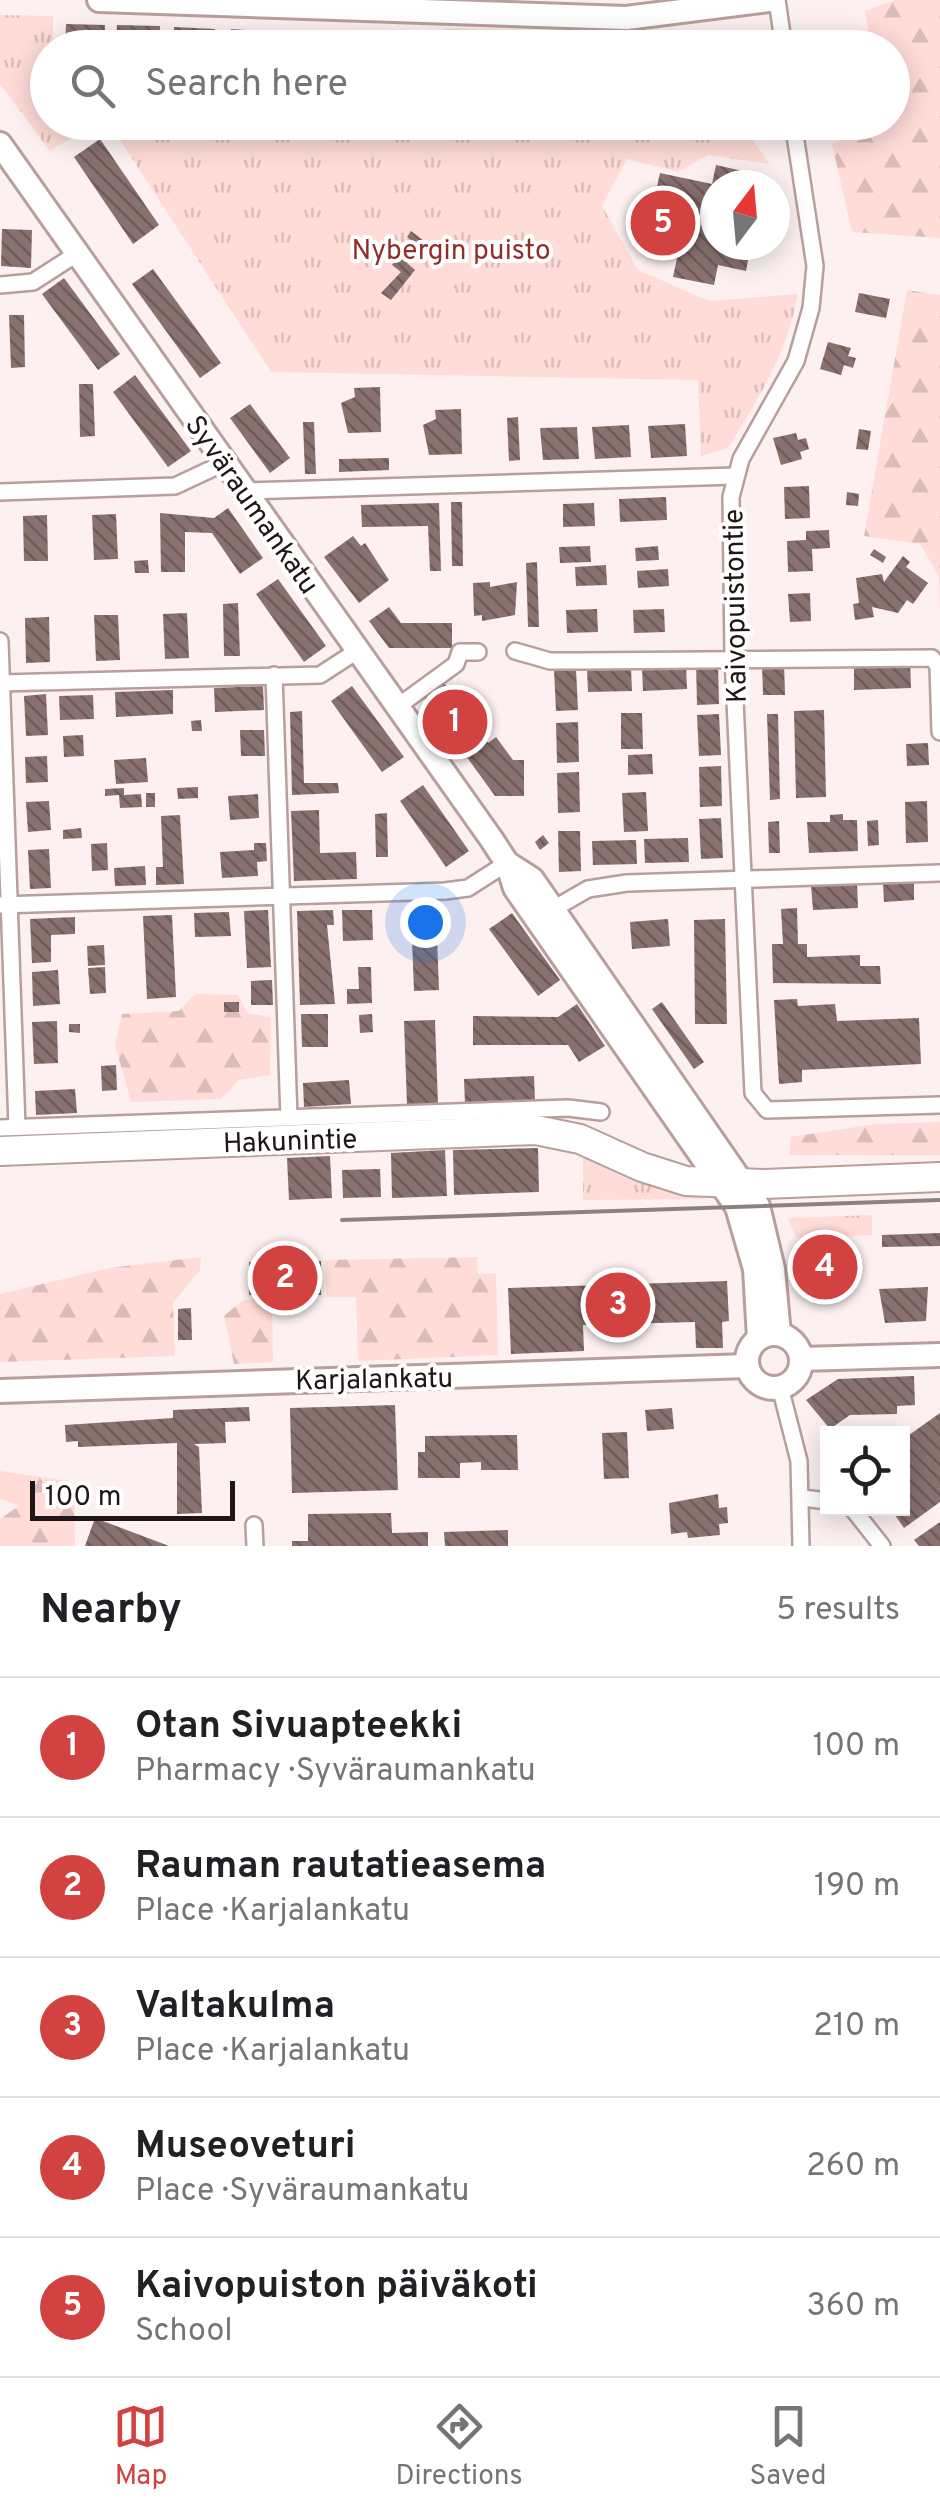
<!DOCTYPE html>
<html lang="en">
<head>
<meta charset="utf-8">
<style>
  :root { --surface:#fff; --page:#f6f6f6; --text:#202124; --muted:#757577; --line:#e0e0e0; --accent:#d14240 }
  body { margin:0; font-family:Overpass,sans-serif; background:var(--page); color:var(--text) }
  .controls { position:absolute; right:30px; bottom:30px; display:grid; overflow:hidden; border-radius:0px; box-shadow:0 5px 25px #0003 }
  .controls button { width:90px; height:90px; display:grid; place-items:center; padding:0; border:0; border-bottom:2px solid var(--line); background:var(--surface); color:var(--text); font:50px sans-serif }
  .compass { position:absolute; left:700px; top:170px; width:90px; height:90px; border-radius:50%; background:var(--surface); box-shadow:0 5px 25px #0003; rotate:16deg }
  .scale { position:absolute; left:30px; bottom:25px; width:205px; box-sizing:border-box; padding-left:10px; border:5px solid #1f1615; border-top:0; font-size:28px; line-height:35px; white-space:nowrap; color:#1f1615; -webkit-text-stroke:8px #fff; paint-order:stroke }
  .you { position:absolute; left:425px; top:922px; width:35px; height:35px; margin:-25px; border:8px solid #fff; border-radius:50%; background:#1a73e8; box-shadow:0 0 0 15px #1a73e833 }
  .badge { display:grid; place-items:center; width:65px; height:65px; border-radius:50%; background:var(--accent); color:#fff; font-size:32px; font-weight:700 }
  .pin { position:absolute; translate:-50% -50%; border:5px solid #fff; box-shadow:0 2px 10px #0006 }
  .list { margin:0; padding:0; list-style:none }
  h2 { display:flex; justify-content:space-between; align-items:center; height:130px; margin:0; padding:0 40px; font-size:42px }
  h2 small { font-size:32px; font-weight:400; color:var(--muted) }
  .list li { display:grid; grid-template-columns:65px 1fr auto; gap:30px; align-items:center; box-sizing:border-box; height:140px; padding:0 40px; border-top:2px solid var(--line) }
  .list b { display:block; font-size:38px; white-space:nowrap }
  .list p { margin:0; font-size:32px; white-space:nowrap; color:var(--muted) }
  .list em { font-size:32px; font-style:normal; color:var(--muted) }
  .icon { flex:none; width:55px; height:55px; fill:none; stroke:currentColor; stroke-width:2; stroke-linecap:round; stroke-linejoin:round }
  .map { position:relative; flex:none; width:940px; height:1546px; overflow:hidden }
  .search { position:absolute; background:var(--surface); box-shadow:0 5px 25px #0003; left:30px; right:30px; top:30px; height:110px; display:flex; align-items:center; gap:25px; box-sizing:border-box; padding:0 35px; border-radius:55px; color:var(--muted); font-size:38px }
  .sheet { height:830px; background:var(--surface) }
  nav { display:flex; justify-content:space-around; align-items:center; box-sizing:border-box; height:140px; border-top:2px solid var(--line); background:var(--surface); font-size:28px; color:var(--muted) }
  nav a { display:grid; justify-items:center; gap:5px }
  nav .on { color:var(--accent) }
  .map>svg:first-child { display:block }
  .grass { fill:url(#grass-tufts) }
  .forest { fill:url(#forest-firs) }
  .building { fill:url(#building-back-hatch) }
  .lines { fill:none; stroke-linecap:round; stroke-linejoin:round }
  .street-casing { stroke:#b89f9c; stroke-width:20 }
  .secondary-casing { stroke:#b89f9c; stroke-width:28 }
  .highway-casing { stroke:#b89f9c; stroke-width:32 }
  .street { stroke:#fff; stroke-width:15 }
  .secondary { stroke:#fff; stroke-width:22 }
  .highway { stroke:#fff; stroke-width:28 }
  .rail { stroke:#8b8180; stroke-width:4 }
  .labels { text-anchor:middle; stroke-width:8; stroke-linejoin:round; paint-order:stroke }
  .park-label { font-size:28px; fill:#902e2c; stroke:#fff }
  .street-label { font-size:28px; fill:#1f1615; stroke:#fff }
</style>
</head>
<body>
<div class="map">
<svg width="940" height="1546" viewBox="0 0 940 1546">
  <defs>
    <pattern id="grass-tufts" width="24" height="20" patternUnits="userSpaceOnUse" patternTransform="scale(2.5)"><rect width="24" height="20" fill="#ffdcd8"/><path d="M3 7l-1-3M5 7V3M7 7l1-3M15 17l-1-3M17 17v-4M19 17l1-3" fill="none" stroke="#dabcb8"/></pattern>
    <pattern id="forest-firs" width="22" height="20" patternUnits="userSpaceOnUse" patternTransform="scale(2.5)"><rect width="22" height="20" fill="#ffdcd8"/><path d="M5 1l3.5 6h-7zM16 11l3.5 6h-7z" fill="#dabcb8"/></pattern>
    <pattern id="building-back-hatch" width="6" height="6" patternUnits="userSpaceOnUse" patternTransform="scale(2.5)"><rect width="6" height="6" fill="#88716e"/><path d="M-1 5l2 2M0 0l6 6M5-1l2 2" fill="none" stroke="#6f5c59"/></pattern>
  </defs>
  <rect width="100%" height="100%" fill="#fcf1f0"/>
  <g class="grass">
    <polygon points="0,15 53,16 53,47 48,48 48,122 96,123 50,151 0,84"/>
    <polygon points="445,28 663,33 679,47 445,47"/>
    <path d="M 109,123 L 742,123 L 769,164 L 708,155 L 678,172 L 627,159 L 602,206 L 638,270 L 709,301 L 798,294 C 787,353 759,398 728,448 L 701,456 L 698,380 L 271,372 Z"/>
    <polygon points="583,1155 653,1184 707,1199 583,1200"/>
    <polygon points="872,1215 872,1235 796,1238 788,1218"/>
  </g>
  <g class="forest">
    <polygon points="895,0 940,0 940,238 852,232 832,144 892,122 892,48 871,47 865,11"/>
    <polygon points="907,290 940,295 940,621 939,577 920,544 864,536"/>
    <polygon points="195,994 238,995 247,1013 271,1017 270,1075 239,1080 221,1099 131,1102 115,1045 122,1014 179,1011"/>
    <polygon points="940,1122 940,1155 789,1155 791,1137 876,1124"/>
    <polygon points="201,1257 200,1270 173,1303 175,1356 0,1362 0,1294 110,1268"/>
    <polygon points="477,1257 478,1274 496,1273 498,1355 358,1361 356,1297 326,1297 325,1260"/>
    <polygon points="272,1299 273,1362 234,1364 224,1316 243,1300"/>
    <polygon points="0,1471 69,1481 74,1487 75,1546 0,1546 0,1519 19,1506 0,1498"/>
  </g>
  <g class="building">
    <polygon points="66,24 105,25 104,48 65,48"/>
    <polygon points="117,25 160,26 160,48 116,48"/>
    <polygon points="174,27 215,29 214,48 173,48"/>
    <polygon points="231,29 272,32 271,48 230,48"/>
    <polygon points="286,31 326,32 326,48 286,48"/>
    <polygon points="342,33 384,35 383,48 341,48"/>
    <polygon points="395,33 434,34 434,48 395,48"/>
    <polygon points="100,139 159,225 133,244 74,157"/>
    <polygon points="716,165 747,172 744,185 715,185 715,245 751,245 746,271 718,265 714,285 673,277 686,217 652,209 660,173 712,184"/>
    <polygon points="2,229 32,230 31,268 1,266"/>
    <polygon points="411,231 424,241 407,263 415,270 391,300 381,293 401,272 392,265 411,240 407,237"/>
    <polygon points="153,269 221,363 200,378 132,284"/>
    <polygon points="64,278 120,354 98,370 42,294"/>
    <polygon points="859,293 890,299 886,318 855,312"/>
    <polygon points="9,315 24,315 25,367 11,368"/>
    <polygon points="828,342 851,348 848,356 856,358 853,368 844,365 841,375 820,369"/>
    <polygon points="135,375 191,451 168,467 113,392"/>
    <polygon points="79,384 93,384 95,436 80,437"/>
    <polygon points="380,387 381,432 348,433 341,403 355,397 354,388"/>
    <polygon points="250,404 290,458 270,473 230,418"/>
    <polygon points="461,409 462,454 429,455 423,425 436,419 435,410"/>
    <polygon points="518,417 520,460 509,461 507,418"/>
    <polygon points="303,422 314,422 316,474 305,474"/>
    <polygon points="685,424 687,456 651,458 648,426"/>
    <polygon points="629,425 631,457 595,459 592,427"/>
    <polygon points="577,427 579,459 543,460 540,428"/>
    <polygon points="859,429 871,431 868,450 856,449"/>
    <polygon points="796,433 798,440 806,438 809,449 800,452 802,459 781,465 773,438"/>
    <polygon points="389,458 389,470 339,472 339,459"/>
    <polygon points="809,486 810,518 785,519 784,487"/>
    <polygon points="847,492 859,494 858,506 846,505"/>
    <polygon points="666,497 667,520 620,522 619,499"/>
    <polygon points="451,502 462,502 463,566 452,566"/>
    <polygon points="439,503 441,571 430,571 428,526 362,527 361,505"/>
    <polygon points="594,503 595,526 563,527 563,504"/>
    <polygon points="228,508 263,558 240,574 212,533 185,532 185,572 161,572 160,513 214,518"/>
    <polygon points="116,514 118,559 94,560 92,515"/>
    <polygon points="47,515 48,561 24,561 23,516"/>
    <polygon points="829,530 830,548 812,549 813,571 788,572 787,541 806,540 806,531"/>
    <polygon points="353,536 361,546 365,543 389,580 359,603 324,557"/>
    <polygon points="590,546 591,562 560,563 559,547"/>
    <polygon points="658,546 659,560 636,561 635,548"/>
    <polygon points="874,549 886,557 883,563 870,555"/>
    <polygon points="903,556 910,562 906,567 928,583 913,604 907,600 898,613 872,607 874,617 855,620 853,604 859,603 856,578 882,574 884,582"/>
    <polygon points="148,560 149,573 135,573 134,561"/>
    <polygon points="537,562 539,627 528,627 526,563"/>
    <polygon points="606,565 607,585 576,586 575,567"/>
    <polygon points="668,569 669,586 638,588 637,571"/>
    <polygon points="278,579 326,646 304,662 256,594"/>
    <polygon points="490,582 490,587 517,582 515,615 482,621 482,615 474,616 473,583"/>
    <polygon points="810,593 811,621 790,622 788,594"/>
    <polygon points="238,603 240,656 224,656 223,604"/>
    <polygon points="389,607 401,623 452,623 452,648 389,648 369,621"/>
    <polygon points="597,609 598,632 567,633 566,610"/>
    <polygon points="664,609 665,632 634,633 633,610"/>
    <polygon points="187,613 189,658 165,659 163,614"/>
    <polygon points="94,615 118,615 120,660 96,661"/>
    <polygon points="49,617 50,662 26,663 25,618"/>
    <polygon points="910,659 911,688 854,690 854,660"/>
    <polygon points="762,662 784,662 785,695 763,695"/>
    <polygon points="696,664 718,664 719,704 697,705"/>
    <polygon points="686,665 687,689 643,691 642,667"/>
    <polygon points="631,667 632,691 588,692 587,669"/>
    <polygon points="576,669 578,710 556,711 554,670"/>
    <polygon points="444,683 488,743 496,737 513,760 524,760 524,796 495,796 424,698"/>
    <polygon points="263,686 264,710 215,712 214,688"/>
    <polygon points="352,686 404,757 382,772 331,701"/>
    <polygon points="173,690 173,714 116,717 115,692"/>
    <polygon points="46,694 48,735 26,736 24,696"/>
    <polygon points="93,695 94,719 60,720 59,696"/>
    <polygon points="824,710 826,797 796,798 794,711"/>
    <polygon points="302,711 304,783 338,783 339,793 292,795 290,712"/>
    <polygon points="621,713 642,713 643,749 621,749"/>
    <polygon points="719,714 721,755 699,756 697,715"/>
    <polygon points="767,714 778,714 780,799 770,800"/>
    <polygon points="201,720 202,731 192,731 191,721"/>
    <polygon points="578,722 579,762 557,763 556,723"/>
    <polygon points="240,730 264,730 265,756 241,756"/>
    <polygon points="83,735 84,756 64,757 63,736"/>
    <polygon points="928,743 929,765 907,766 906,744"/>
    <polygon points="652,754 653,774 628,775 628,755"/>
    <polygon points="47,756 48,782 26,783 25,757"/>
    <polygon points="146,758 148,782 116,784 114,760"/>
    <polygon points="721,766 722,806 700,807 699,767"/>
    <polygon points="579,772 580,812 558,813 557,773"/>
    <polygon points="423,785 469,851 446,867 400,801"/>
    <polygon points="198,787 198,798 178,799 177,788"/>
    <polygon points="124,788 124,795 141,794 142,807 120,808 119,795 105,796 105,789"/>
    <polygon points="646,792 648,831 624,832 622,793"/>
    <rect x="146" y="793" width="9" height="14"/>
    <polygon points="258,794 259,818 230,820 228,796"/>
    <polygon points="49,801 51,830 28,832 26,802"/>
    <polygon points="927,801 928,842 906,843 905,802"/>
    <polygon points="319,810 320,853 356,852 357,879 294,881 291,811"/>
    <polygon points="387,813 388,857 376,857 375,814"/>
    <polygon points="843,814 843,820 857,820 858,851 809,853 807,822 830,822 830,815"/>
    <polygon points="180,815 184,884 156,885 156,867 163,867 161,816"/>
    <polygon points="721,818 723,858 701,859 699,819"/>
    <polygon points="878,820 879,845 868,846 867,821"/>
    <polygon points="779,821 780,853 769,853 768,822"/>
    <polygon points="81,828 82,838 63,839 63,830"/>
    <polygon points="558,831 580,831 581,871 559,872"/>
    <polygon points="543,835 549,843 540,850 535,842"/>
    <polygon points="688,838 689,862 645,863 644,839"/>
    <polygon points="636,840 637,864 593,865 592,841"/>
    <polygon points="107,843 108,870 92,871 91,844"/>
    <polygon points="254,843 266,843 267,861 257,862 258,876 222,878 220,852 254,850"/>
    <polygon points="49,849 51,888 30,889 28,850"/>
    <polygon points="145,866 146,885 115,886 114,868"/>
    <polygon points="914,882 914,900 884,902 883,884"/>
    <polygon points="857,883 858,908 813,910 811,885"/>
    <polygon points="797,908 798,944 807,944 807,957 860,955 860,966 880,966 881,984 773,983 772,944 783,944 781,909"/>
    <polygon points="268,910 271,967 247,968 244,911"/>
    <polygon points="333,910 334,925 327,925 335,1004 300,1005 297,911"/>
    <polygon points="342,910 372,910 373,940 343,941"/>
    <polygon points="229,912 231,936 195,937 194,913"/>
    <polygon points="436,913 439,990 414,991 411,914"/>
    <polygon points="512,913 560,980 538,996 489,929"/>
    <polygon points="172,915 176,997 147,999 143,916"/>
    <polygon points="75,917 75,934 51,935 51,962 32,963 30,919"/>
    <polygon points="668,919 670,946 632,949 630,922"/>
    <polygon points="725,919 727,1024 695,1024 694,920"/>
    <polygon points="104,945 105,965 88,966 87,946"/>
    <polygon points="105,967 106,993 90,994 88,968"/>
    <polygon points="358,967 371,967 372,1003 347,1004 347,989 359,989"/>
    <polygon points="58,970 60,1004 33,1006 32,972"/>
    <polygon points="272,980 273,1005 251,1005 251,981"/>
    <polygon points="797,999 798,1006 835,1004 837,1021 919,1018 921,1064 802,1070 802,1082 779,1084 774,1000"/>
    <rect x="224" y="1002" width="15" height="10"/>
    <polygon points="662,1002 704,1062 694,1069 652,1009"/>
    <polygon points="577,1004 605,1046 579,1062 568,1045 473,1045 473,1016 558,1017"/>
    <polygon points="301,1014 328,1014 328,1047 302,1047"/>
    <polygon points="372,1014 373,1032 360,1033 359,1015"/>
    <polygon points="435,1020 438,1105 407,1106 404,1021"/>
    <polygon points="57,1021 58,1063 34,1064 32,1022"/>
    <polygon points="69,1024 80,1024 80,1033 69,1032"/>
    <polygon points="116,1065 117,1090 102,1091 101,1066"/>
    <polygon points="534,1076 535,1101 465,1104 464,1079"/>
    <polygon points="349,1080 351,1104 304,1107 303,1083"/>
    <polygon points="75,1089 77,1113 36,1115 35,1091"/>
    <polygon points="538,1148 539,1192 454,1195 453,1150"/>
    <polygon points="445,1150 447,1196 392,1198 391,1153"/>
    <polygon points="330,1156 332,1198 289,1200 287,1158"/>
    <polygon points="380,1169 381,1197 343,1198 342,1170"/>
    <polygon points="940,1233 940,1246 882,1247 882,1235"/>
    <polygon points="321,1261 321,1295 249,1295 249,1262"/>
    <polygon points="727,1281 729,1321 722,1322 723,1348 696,1348 695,1322 583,1325 584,1351 511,1354 508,1288"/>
    <polygon points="928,1287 926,1321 885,1323 879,1289"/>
    <polygon points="191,1308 192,1340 178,1340 178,1309"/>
    <polygon points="914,1376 915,1405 897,1406 897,1414 850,1415 830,1429 806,1400 838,1379"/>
    <polygon points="395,1405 398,1490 292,1493 290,1408"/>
    <polygon points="249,1407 250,1421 225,1422 226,1443 194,1444 199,1447 202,1513 177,1514 177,1443 78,1447 78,1441 66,1442 65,1425 173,1418 173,1410"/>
    <polygon points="672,1408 674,1429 647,1431 645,1410"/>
    <polygon points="940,1413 940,1502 904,1528 890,1508 902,1508 902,1440"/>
    <polygon points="627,1432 629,1478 604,1479 602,1433"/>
    <polygon points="517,1435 518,1470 481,1470 481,1462 460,1463 460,1478 418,1478 418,1452 425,1452 425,1436"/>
    <polygon points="718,1494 719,1508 727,1507 728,1523 719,1524 720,1535 688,1538 687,1532 671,1534 669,1503"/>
    <polygon points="391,1513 392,1533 428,1532 428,1546 292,1546 292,1541 308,1541 308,1514"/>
    <polygon points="95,1518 169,1546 85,1546"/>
    <polygon points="940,1522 940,1546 919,1546 914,1540"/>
    <polygon points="508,1530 508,1546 445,1546 444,1532"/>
  </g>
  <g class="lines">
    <g class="street-casing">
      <g id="street">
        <polyline points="777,0 784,48"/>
        <polyline points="793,122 815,266 811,308 796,361 741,459 731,497 733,657 753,1093 767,1110 940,1105"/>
        <polyline points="0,285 33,282 78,253"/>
        <polyline points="245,491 735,476"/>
        <polyline points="0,492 175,486 224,463"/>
        <polyline points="0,641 17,1127"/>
        <polyline points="515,651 550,661 581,661 932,658 938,666 940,732"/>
        <polyline points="274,675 289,1118"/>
        <polyline points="0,683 320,675 357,651"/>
        <polyline points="397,707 456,664 460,652 478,652"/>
        <polyline points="0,905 445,891 468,888 507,863"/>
        <polyline points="548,912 588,889 627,883 940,873"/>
        <polyline points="0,1128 568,1108 601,1112"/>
        <polyline points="780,1387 799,1461 801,1546"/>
        <polyline points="802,1498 828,1501"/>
        <polyline points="852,1508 882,1546"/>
        <polyline points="254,1525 255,1546"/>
      </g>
    </g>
    <g class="secondary-casing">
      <g id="secondary">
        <polyline points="99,0 626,18 769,0"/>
        <polyline points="0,144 492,840 507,863 515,888 737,1207 755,1269 759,1338"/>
        <polyline points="507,863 532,879 758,1206 773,1269 779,1334"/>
        <circle cx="774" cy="1361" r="27"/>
        <polyline points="801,1359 940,1355"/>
        <polyline points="0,1391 747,1366"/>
      </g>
    </g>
    <g class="highway-casing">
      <polyline id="highway" points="0,1151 536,1130 580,1139 642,1167 686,1181 764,1184 940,1177"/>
    </g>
    <use href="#street" class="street"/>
    <use href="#secondary" class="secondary"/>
    <use href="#highway" class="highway"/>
    <polyline class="rail" points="342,1220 940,1200"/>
  </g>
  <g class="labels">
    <g class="park-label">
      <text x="451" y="259">Nybergin puisto</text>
    </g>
    <g class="street-label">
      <text transform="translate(253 504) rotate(55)" y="10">Syväraumankatu</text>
      <text transform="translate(734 606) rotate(-91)" y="10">Kaivopuistontie</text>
      <text transform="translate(290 1140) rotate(-2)" y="10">Hakunintie</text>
      <text transform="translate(374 1378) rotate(-1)" y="10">Karjalankatu</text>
    </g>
  </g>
</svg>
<div class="controls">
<button><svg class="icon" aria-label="locate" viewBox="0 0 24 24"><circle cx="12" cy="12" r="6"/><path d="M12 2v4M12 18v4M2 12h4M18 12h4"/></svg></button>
</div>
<svg class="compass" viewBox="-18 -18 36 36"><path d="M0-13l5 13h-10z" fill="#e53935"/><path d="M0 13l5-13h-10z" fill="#757577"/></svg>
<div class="scale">100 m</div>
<div class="you"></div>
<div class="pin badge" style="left:455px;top:722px">1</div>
<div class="pin badge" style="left:285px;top:1278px">2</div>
<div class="pin badge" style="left:618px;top:1305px">3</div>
<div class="pin badge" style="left:825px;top:1267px">4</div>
<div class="pin badge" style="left:663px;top:223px">5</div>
<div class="search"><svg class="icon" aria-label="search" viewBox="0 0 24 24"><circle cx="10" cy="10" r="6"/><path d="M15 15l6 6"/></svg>Search here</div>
</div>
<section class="sheet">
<h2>Nearby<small>5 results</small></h2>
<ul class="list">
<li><span class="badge">1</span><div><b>Otan Sivuapteekki</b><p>Pharmacy · Syväraumankatu</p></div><em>100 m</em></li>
<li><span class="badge">2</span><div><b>Rauman rautatieasema</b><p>Place · Karjalankatu</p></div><em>190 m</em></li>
<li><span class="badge">3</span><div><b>Valtakulma</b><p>Place · Karjalankatu</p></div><em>210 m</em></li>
<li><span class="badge">4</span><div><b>Museoveturi</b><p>Place · Syväraumankatu</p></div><em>260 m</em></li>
<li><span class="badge">5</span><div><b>Kaivopuiston päiväkoti</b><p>School</p></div><em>360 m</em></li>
</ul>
</section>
<nav>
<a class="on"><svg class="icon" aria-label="map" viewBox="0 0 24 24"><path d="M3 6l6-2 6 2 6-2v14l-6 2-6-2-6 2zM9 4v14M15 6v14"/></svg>Map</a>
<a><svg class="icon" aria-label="directions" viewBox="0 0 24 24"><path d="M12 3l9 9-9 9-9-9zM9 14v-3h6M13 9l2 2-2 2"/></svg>Directions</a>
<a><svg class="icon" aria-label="saved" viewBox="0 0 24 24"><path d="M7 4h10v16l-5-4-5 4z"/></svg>Saved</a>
</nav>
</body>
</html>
